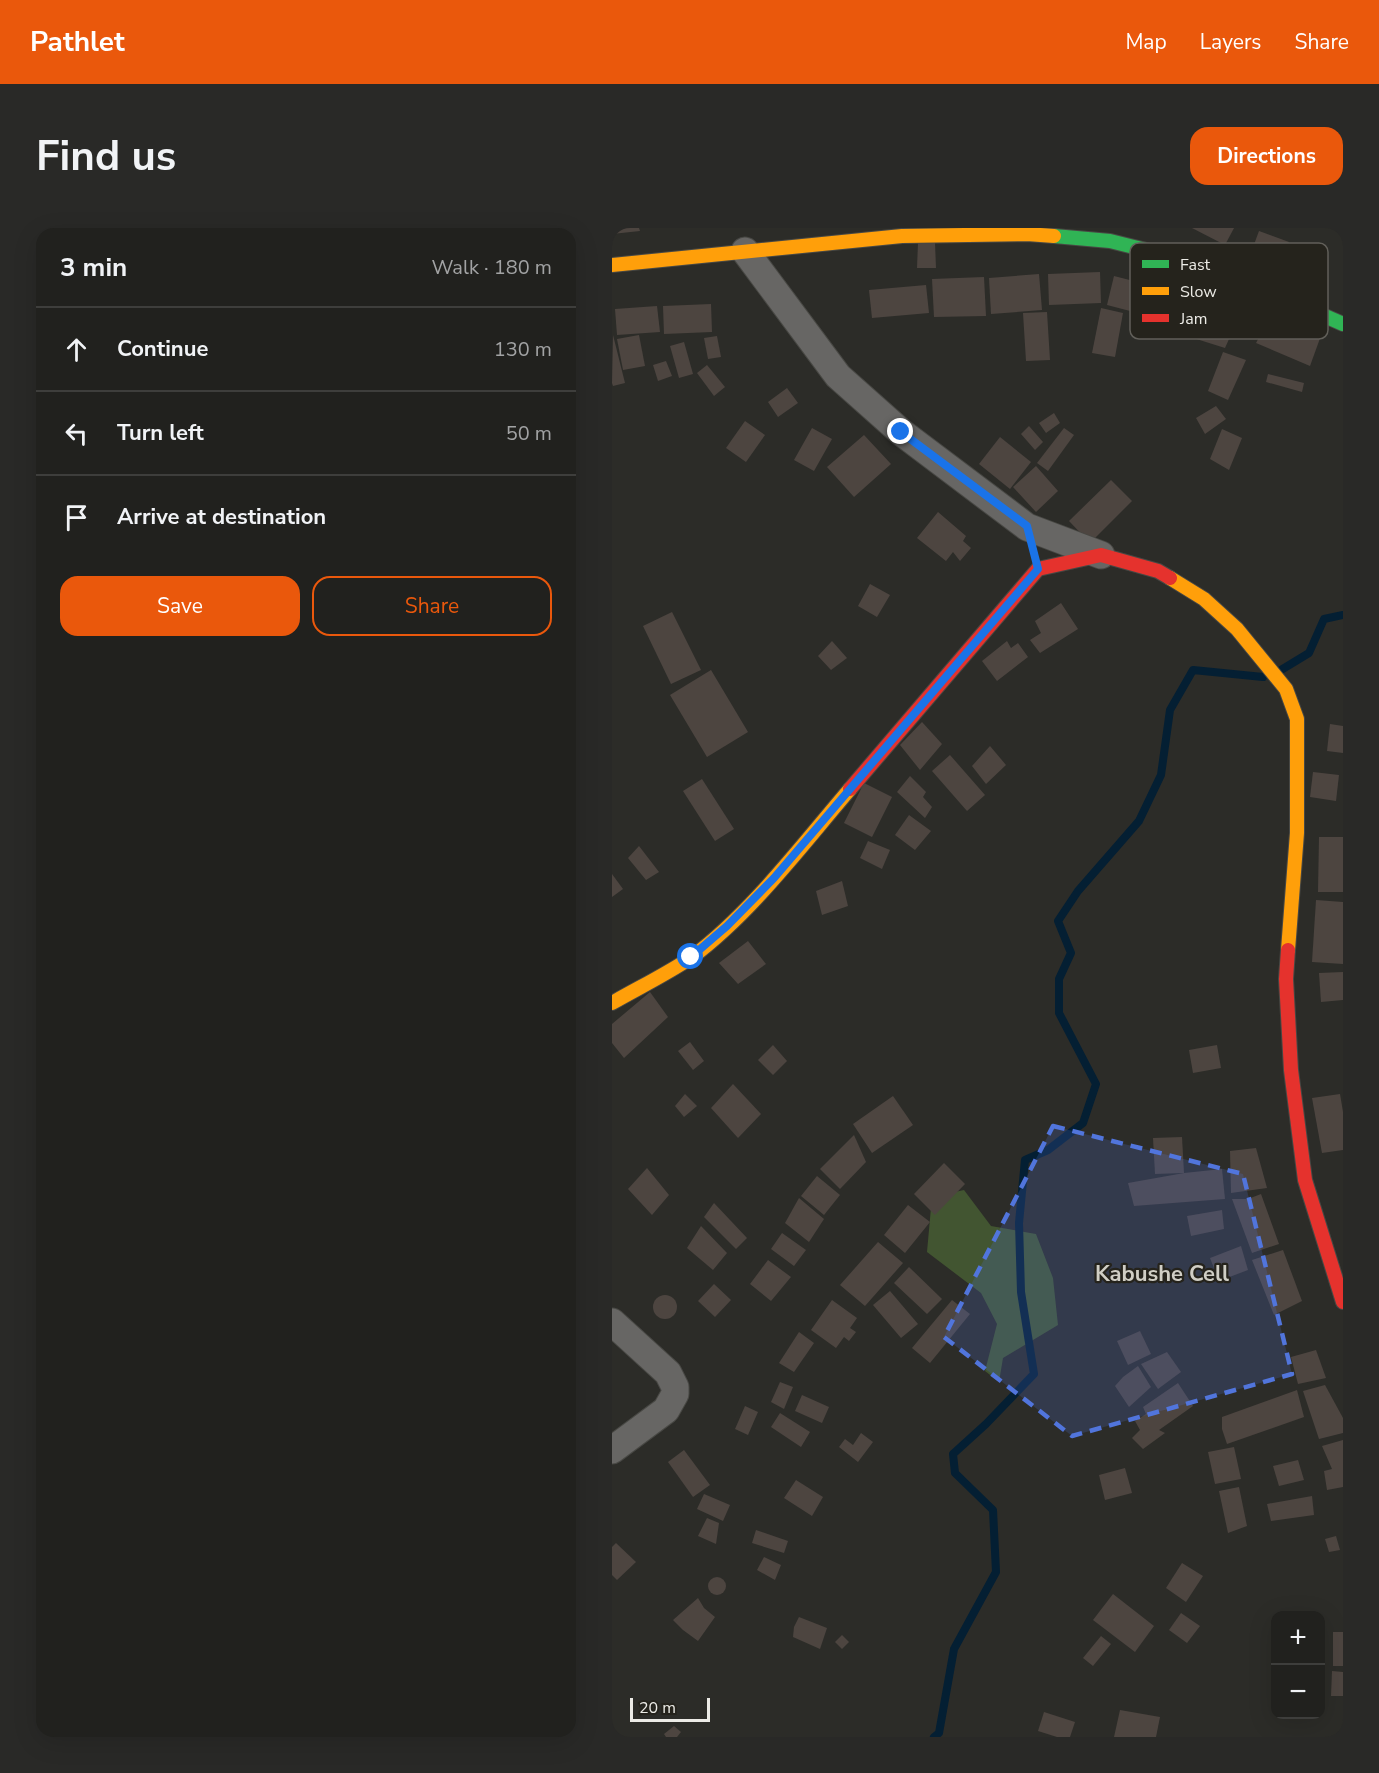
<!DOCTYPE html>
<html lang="en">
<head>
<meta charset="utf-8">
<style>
  :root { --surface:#21211e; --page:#292927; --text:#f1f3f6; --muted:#a2a3a4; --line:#3e3e3c; --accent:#ea580c }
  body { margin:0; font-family:"Nunito Sans",sans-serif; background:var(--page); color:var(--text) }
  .controls { position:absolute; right:18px; bottom:18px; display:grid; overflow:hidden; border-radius:12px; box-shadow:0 6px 24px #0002 }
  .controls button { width:54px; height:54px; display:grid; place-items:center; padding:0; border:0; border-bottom:2px solid var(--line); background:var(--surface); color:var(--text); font:30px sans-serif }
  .scale { position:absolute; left:18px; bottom:15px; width:80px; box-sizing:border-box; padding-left:6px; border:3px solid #ecebe6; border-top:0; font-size:16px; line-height:21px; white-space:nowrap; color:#ecebe6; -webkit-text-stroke:4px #25231c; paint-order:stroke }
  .stop { position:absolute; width:18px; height:18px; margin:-14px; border:4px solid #1a73e8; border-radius:50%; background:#fff }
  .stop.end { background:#1a73e8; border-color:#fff; box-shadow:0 2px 6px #0008 }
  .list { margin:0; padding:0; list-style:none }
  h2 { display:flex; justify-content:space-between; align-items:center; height:78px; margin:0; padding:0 24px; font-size:26px }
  h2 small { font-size:20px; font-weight:400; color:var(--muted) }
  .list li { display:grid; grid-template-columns:39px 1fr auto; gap:18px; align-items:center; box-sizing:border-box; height:84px; padding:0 24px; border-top:2px solid var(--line) }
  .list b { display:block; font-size:22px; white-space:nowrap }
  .list em { font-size:20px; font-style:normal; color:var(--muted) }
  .actions { display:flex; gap:12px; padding:18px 24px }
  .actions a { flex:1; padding:14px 0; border:2px solid var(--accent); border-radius:18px; text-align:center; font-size:21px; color:var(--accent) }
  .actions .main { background:var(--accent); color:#fff }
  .icon { flex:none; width:33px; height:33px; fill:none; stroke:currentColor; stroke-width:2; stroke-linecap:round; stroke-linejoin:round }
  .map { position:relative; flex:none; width:731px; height:1509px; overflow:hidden; border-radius:18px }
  header { display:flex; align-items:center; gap:36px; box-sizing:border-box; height:84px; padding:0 30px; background:var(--accent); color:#fff }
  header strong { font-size:28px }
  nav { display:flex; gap:33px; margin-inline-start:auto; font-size:21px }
  .intro { display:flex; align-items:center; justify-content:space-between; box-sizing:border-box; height:144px; padding:0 36px }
  h1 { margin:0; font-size:42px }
  .button { padding:15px 27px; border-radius:18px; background:var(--accent); color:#fff; font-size:21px; font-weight:700 }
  main { display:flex; gap:36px; padding:0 36px }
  aside { flex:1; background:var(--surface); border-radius:18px; box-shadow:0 6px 24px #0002 }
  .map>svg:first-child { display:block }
  .forest { fill:#425531 }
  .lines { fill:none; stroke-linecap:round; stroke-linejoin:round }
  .stream { stroke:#041f33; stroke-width:8 }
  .building { fill:#4d4540 }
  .street-casing { stroke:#484844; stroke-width:29 }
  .fast-casing { stroke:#484844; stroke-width:16 }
  .slow-casing { stroke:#484844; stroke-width:16 }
  .jam-casing { stroke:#484844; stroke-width:16 }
  .street { stroke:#676664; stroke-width:27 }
  .fast { stroke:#30b455; stroke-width:14 }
  .slow { stroke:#ff9f0a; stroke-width:14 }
  .jam { stroke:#e5322d; stroke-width:14 }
  .route { stroke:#1a73e8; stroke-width:8 }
  .marked { fill:#5175dc; fill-opacity:0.2; stroke:#5175dc; stroke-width:4.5; stroke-dasharray:12 8; stroke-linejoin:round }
  .labels { text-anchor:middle; stroke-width:4.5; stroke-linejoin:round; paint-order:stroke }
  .district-label { font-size:22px; font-weight:bold; fill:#d0cec5; stroke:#25231c }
  .key { fill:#25231c; stroke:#615f59; stroke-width:1.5 }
  .key-label { font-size:16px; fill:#ecebe6 }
</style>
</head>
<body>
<header>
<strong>Pathlet</strong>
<nav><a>Map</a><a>Layers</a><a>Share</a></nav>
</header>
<div class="intro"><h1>Find us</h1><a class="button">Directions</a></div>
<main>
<aside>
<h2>3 min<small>Walk · 180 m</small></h2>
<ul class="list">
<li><svg class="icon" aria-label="ahead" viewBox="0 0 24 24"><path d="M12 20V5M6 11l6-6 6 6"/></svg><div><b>Continue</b></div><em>130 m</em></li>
<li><svg class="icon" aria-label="left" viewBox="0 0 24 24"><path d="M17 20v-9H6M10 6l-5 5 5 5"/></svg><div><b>Turn left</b></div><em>50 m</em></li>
<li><svg class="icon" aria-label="arrive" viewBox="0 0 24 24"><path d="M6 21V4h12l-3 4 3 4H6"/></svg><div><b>Arrive at destination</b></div></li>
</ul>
<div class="actions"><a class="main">Save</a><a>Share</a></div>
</aside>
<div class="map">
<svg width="731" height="1509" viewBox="0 0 731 1509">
  <rect width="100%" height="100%" fill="#2c2c28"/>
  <polygon class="forest" points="352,962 379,998 424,1006 441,1050 446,1097 391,1130 387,1154 373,1143 385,1096 369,1065 315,1024 320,969"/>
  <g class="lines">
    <g class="stream">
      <polyline points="669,442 697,425 712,391 731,387"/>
      <polyline points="322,1509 327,1505 342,1421 384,1344 381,1282 343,1245 341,1226 374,1196 422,1146 409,1064 407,995 413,932 436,922 471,895 484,856 447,785 447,751 459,725 446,693 466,663 527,593 549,547 558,482 581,442 651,449"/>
    </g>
  </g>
  <g class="building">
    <polygon points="0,0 27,0 28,3 0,6"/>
    <polygon points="580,0 622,0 613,17"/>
    <polygon points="647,3 677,14 667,42 637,30"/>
    <polygon points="306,15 323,15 324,40 305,40"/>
    <polygon points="488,44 489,75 437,77 436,46"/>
    <polygon points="427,46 430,82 379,86 377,50"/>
    <polygon points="502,48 553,61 545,90 495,77"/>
    <polygon points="372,49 374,88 322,89 320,51"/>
    <polygon points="314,57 317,85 260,90 257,62"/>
    <polygon points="593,68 630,82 613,120 578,109"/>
    <polygon points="99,76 100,104 52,106 51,78"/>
    <polygon points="45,78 48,104 5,107 3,81"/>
    <polygon points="489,80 511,85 503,129 480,125"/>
    <polygon points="661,83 711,102 698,138 644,115"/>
    <polygon points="435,84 438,132 414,133 411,85"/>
    <polygon points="1,107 13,155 1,158 0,155"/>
    <polygon points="27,107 33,138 11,142 5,111"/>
    <polygon points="105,108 109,129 96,131 92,110"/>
    <polygon points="72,114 81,146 67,150 58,118"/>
    <polygon points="611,124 634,132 616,172 596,163"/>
    <polygon points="54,133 60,148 46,153 41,137"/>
    <polygon points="95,137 113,159 102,168 85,145"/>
    <polygon points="656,146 692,155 690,164 654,154"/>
    <polygon points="175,160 186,175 166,189 156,174"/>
    <polygon points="604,178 614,191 593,206 584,190"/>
    <polygon points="442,185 448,195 434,205 427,195"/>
    <polygon points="133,193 153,207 134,234 114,220"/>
    <polygon points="417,198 431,214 423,222 409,206"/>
    <polygon points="200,200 220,211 202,243 182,232"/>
    <polygon points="452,200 462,207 436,243 425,235"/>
    <polygon points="610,201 630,210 617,242 598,231"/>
    <polygon points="252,207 279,236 242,269 215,239"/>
    <polygon points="388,209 419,234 398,261 367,236"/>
    <polygon points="424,238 446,263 424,284 401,259"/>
    <polygon points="499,252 520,273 478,315 457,293"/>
    <polygon points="326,284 354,308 351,313 359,320 348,333 341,324 334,333 305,310"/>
    <polygon points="258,356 278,367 265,389 246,378"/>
    <polygon points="449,375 466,401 428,425 418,412 429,405 423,393"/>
    <polygon points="60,384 89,442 59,456 31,398"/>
    <polygon points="220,413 235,430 219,442 206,428"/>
    <polygon points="395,413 399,420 406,415 416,429 385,453 370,433"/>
    <polygon points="99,442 136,504 95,529 58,467"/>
    <polygon points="310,494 330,516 308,542 288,517"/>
    <polygon points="718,496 731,498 731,525 715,523"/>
    <polygon points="378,518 394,537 374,556 360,538"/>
    <polygon points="338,527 373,567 355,583 320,543"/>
    <polygon points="701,544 727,547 724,573 698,569"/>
    <polygon points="298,548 314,564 311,569 320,579 313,590 285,564"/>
    <polygon points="90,551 122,601 103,613 71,563"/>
    <polygon points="252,555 280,569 260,609 232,595"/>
    <polygon points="297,587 319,603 303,622 283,607"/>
    <polygon points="707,609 731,609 731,664 706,664"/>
    <polygon points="256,613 278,622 270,641 248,630"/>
    <polygon points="27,618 47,644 34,652 16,630"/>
    <polygon points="0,646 11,661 0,669"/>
    <polygon points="230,653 236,678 210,687 204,663"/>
    <polygon points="704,672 731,674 731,736 700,734"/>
    <polygon points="136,713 154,736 126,756 107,735"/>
    <polygon points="731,744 731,772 709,774 707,745"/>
    <polygon points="38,764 56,789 12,830 0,815 0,796"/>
    <polygon points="78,814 92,833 81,842 66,823"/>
    <polygon points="161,817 175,833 161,847 146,832"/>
    <polygon points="605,817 609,840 581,845 577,822"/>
    <polygon points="121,856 149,886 126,910 99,880"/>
    <polygon points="73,866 85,878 72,889 63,878"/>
    <polygon points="728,866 731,884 731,922 710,925 700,870"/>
    <polygon points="281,868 301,897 260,925 241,896"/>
    <polygon points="242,907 254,934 228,961 208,941"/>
    <polygon points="570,909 572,945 543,946 541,910"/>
    <polygon points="644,920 655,960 619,965 618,923"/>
    <polygon points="332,935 353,956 323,987 302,966"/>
    <polygon points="35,940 57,967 40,987 16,961"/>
    <polygon points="610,941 613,971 522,978 516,955 572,945"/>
    <polygon points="205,948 228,967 212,987 189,968"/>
    <polygon points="649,966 667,1016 640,1025 620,971 636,971"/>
    <polygon points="187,970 212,991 197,1014 173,995"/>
    <polygon points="102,975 135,1010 124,1021 92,989"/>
    <polygon points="296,977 318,994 293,1025 272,1007"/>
    <polygon points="610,982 612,1001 579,1008 575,988"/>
    <polygon points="89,998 115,1025 101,1042 75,1020"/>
    <polygon points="170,1005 194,1022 182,1038 159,1021"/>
    <polygon points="266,1014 291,1035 253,1078 228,1057"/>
    <polygon points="629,1018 636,1042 607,1053 598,1030"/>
    <polygon points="671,1022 690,1073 662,1087 640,1032"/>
    <polygon points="156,1032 179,1049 159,1073 138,1056"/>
    <polygon points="297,1039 330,1071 315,1086 282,1055"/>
    <polygon points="102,1056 119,1072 103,1089 86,1073"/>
    <polygon points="278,1063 306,1096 289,1110 261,1077"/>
    <circle cx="53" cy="1079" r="12"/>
    <polygon points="220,1072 245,1090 238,1100 244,1104 237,1113 232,1109 224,1120 199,1102"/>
    <polygon points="340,1072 358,1086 318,1135 300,1120"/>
    <polygon points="528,1103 539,1126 516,1137 505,1113"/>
    <polygon points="187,1104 202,1115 182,1144 167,1135"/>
    <polygon points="704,1122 714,1150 686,1156 679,1129"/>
    <polygon points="555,1124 569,1144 546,1161 529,1136"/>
    <polygon points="526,1138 539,1159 517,1179 503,1158 511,1149"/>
    <polygon points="168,1154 181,1159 172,1181 159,1174"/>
    <polygon points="566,1155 581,1178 547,1202 553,1205 531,1221 520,1210 528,1202 523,1193 534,1186 531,1179"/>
    <polygon points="713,1157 731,1190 731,1205 707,1211 691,1163"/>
    <polygon points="685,1162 692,1189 615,1216 610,1201 610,1189"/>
    <polygon points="190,1167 217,1179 210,1195 183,1183"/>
    <polygon points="133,1178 146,1184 136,1207 123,1201"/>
    <polygon points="168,1185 198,1204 189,1219 159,1199"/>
    <polygon points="249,1205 261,1214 246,1234 227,1219 233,1211 241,1217"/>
    <polygon points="731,1212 731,1259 715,1262 712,1243 720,1241 710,1218"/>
    <polygon points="622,1219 629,1251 603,1256 596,1224"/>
    <polygon points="72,1222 98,1257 81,1269 56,1234"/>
    <polygon points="686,1232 692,1252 667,1258 661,1238"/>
    <polygon points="513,1240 520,1265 493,1272 487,1247"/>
    <polygon points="184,1252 211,1269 200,1288 172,1270"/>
    <polygon points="627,1259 635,1298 616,1305 607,1263"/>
    <polygon points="92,1266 118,1277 111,1293 85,1281"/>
    <polygon points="700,1268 702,1287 659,1293 655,1276"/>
    <polygon points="95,1290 107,1295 104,1316 86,1308"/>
    <polygon points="144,1302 176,1313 172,1325 140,1315"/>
    <polygon points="724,1308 728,1322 717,1324 713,1311"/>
    <polygon points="4,1315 24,1334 5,1352 0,1347 0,1319"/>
    <polygon points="152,1329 169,1337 163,1352 145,1342"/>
    <polygon points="570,1335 591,1348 574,1374 554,1360"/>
    <circle cx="105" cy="1358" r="9"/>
    <polygon points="501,1366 542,1398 523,1424 481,1392"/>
    <polygon points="86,1370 92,1380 103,1389 86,1413 71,1402 61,1392"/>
    <polygon points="569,1385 588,1398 575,1415 557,1402"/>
    <polygon points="187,1389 215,1400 208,1421 181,1409 182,1399"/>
    <rect x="721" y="1404" width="10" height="34"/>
    <polygon points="230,1407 237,1414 230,1421 223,1414"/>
    <polygon points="489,1408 499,1416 481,1438 471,1430"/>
    <polygon points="720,1443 731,1444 731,1468 719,1468"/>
    <polygon points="508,1482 548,1489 544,1509 502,1509"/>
    <polygon points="432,1484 463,1494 458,1509 445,1509 426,1503"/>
    <polygon points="62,1498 69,1504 65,1509 54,1509 52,1506"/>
  </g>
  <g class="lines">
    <g class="street-casing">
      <g id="street">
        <polyline points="133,23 226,148 289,204 415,299 489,327"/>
        <polyline points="0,1094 56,1145 63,1159 63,1166 54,1182 0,1222"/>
      </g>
    </g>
    <g class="fast-casing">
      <polyline id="fast" points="442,8 498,13 566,30 633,53 731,96"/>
    </g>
    <g class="slow-casing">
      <g id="slow">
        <polyline points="0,37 290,8 415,6 442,8"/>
        <polyline points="558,350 592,371 625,401 674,461 685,491 685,605 676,722"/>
        <path d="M 0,775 C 26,760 55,746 80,729 C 139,685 190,617 238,561"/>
      </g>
    </g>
    <g class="jam-casing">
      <g id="jam">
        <polyline points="238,561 426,341 489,327 546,343 558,350"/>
        <polyline points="676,722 674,751 679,842 693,952 731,1074"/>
      </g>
    </g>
    <use href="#street" class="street"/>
    <use href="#fast" class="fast"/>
    <use href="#slow" class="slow"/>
    <use href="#jam" class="jam"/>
  </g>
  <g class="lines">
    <polyline class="route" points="79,729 115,698 162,650 426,341 415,298 289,204"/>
  </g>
  <path class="marked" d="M 441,898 L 631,946 L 680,1146 L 460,1208 L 332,1109 Z"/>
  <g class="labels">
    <g class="district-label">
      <text x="550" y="1053">Kabushe Cell</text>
    </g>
  </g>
  <rect x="518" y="15" width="198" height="96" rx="9" class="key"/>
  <rect x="530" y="32" width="27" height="8" fill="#30b455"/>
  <rect x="530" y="59" width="27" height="8" fill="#ff9f0a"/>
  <rect x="530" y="86" width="27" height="8" fill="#e5322d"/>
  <g class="key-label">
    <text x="568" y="42">Fast</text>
    <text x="568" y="69">Slow</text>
    <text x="568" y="96">Jam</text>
  </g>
</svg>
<div class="controls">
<button>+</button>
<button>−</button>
</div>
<div class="scale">20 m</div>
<div class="stop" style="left:79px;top:729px"></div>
<div class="stop end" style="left:289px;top:204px"></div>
</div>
</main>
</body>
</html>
